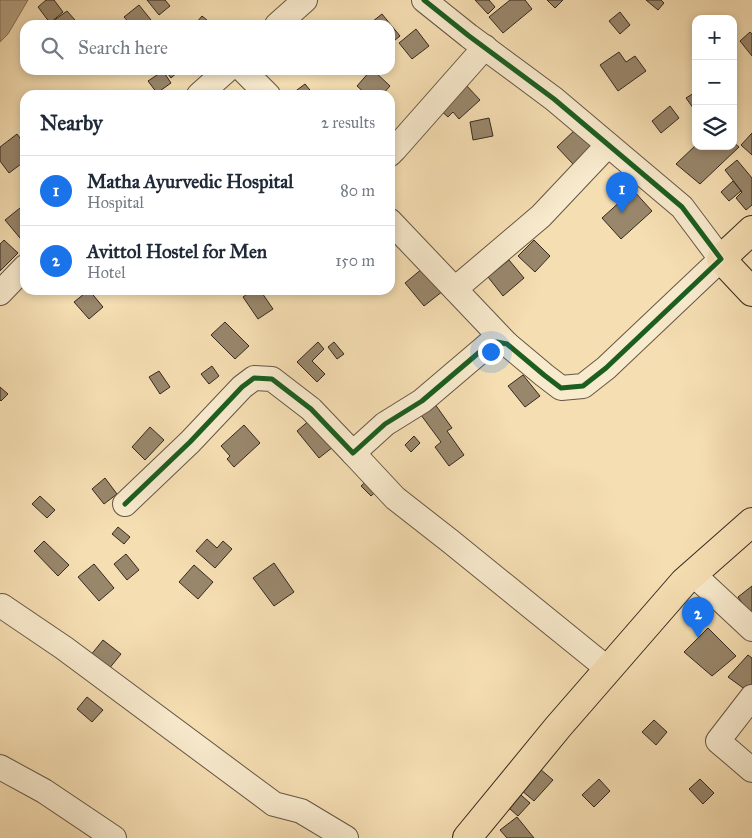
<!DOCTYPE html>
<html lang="en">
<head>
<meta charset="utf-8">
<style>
  :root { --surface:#fff; --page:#f6f6f7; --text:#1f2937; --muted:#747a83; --line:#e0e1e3; --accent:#1a73e8 }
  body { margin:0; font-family:"IM FELL Great Primer",serif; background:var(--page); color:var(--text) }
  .controls { position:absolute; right:15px; top:15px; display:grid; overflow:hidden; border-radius:10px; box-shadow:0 2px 8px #0003 }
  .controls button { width:45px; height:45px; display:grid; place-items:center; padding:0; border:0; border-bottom:1px solid var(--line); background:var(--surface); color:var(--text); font:25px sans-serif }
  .you { position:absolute; left:490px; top:351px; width:18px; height:18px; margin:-12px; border:4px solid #fff; border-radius:50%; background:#1a73e8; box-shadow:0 0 0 8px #1a73e833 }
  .badge { display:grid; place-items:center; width:32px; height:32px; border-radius:50%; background:var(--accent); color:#fff; font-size:16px; font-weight:700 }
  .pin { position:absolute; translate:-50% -41px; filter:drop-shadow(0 1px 2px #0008) }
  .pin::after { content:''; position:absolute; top:26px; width:18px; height:15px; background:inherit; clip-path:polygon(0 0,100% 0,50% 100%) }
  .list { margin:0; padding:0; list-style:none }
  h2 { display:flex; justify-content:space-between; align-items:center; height:65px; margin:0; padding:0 20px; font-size:21px }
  h2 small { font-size:16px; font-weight:400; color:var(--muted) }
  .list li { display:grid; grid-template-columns:32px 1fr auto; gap:15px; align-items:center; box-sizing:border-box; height:70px; padding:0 20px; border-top:1px solid var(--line) }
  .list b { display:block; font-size:19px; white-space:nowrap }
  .list p { margin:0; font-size:16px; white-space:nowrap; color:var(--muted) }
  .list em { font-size:16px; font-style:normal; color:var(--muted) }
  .icon { flex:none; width:28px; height:28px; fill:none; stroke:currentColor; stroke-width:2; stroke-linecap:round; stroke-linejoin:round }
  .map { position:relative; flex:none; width:752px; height:838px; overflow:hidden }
  .search { position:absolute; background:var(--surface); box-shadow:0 2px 8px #0003; left:20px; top:20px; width:375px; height:55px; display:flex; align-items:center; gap:12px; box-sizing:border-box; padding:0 18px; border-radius:15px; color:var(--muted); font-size:19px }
  .panel { position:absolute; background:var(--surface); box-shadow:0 2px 8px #0003; left:20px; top:90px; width:375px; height:205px; border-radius:15px }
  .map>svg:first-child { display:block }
  .water { fill:#b4a080; stroke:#81705a }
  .building { fill:#99876c; stroke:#352920 }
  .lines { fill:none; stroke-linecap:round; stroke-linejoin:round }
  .minor-casing { stroke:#655644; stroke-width:26 }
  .major-casing { stroke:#352920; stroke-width:30 }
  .minor { stroke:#f8eacd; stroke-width:24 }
  .major { stroke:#f5deb2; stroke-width:28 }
  .cycleway-casing { stroke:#f8eacd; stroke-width:8 }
  .cycleway { stroke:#1b5e20; stroke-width:5 }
</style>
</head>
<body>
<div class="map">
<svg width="752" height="838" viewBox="0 0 752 838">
  <rect width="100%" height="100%" fill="#f5deb2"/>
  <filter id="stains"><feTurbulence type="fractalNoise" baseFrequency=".004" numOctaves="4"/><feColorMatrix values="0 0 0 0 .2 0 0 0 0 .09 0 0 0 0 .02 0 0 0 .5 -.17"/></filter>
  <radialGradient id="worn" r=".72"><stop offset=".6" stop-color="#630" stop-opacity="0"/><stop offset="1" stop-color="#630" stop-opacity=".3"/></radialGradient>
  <polygon class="water" points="0,0 28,0 8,34 0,42"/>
  <g class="building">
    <polygon points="46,0 54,0 63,12 50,23 38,7"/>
    <polygon points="147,0 165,0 170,6 159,15"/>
    <polygon points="475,0 489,0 495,7 488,14"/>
    <polygon points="510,0 525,0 532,9 503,33 489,17"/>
    <polygon points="547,0 563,0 555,8"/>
    <polygon points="646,0 661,0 664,3 658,10"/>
    <polygon points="139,5 151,20 145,25 131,25 124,17"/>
    <polygon points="67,11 75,20 69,25 56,25 53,21"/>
    <polygon points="620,12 630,25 620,34 609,21"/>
    <polygon points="382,14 400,36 390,44 390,25 368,25"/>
    <polygon points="202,16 213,25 199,25 196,23"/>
    <polygon points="416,29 429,46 412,59 399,43"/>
    <polygon points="750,32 752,34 752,56 740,41"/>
    <polygon points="619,52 626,62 635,56 646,71 618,91 600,65"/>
    <polygon points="165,70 180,70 171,78"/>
    <polygon points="371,70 373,70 390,86 382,95 367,95 357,86"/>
    <polygon points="163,71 171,83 157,93 148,81"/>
    <polygon points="305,84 314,95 295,95 293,93"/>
    <polygon points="465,84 480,100 459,119 453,112 448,117 439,109"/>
    <polygon points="694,93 696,96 696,112 686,98"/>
    <polygon points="670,106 679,118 661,133 652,121"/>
    <polygon points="489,118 493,136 473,140 470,122"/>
    <polygon points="577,128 593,145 573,164 557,147"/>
    <polygon points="752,133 752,155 741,145"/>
    <polygon points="17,134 25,145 25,161 9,173 0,161 0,147"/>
    <polygon points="733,142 739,147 700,184 676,164 696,145 696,146 733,146"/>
    <polygon points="737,160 752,178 752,205 746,210 736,198 742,192 725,170"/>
    <polygon points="733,181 741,191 729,201 721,192"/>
    <polygon points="633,190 652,211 621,239 602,218"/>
    <polygon points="20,208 25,214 25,244 5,220"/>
    <polygon points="4,240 18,253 0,271 0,244"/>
    <polygon points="534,240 550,256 535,272 518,256"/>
    <polygon points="509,260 524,278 503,296 488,277"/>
    <polygon points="423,268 448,287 424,306 405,283"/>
    <polygon points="89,290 103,307 89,319 74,302"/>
    <polygon points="253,290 260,290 273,309 258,319 243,297"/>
    <polygon points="225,322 249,346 235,359 211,335"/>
    <polygon points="318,342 324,349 312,361 325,374 317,382 297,362"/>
    <polygon points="334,342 344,354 337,359 328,347"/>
    <polygon points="212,366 219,376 209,384 201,374"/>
    <polygon points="159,371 170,387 160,394 149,377"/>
    <polygon points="523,375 540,396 525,407 508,386"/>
    <polygon points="0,387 8,394 1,401 0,400"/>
    <polygon points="432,400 452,428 447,431 464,455 449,466 435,447 441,442 418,411"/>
    <polygon points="311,419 333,447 319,458 297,431"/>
    <polygon points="244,425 260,443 234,467 227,459 230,456 221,446"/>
    <polygon points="150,427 164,440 145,460 132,447"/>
    <polygon points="414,436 420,443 411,452 405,445"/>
    <polygon points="371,477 381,487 371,496 361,486"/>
    <polygon points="105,478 117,494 104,504 92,489"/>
    <polygon points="40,496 55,510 47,518 32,504"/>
    <polygon points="118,527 130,537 124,544 112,534"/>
    <polygon points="207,539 217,548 223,541 232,549 215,568 196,551"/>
    <polygon points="44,541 69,565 58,576 34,551"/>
    <polygon points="126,554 139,570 127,580 114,564"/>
    <polygon points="274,563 294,592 274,606 253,578"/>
    <polygon points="94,564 114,588 99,601 78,577"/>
    <polygon points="194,565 213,582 198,599 179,582"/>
    <polygon points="752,586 752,615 751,616 738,597"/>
    <polygon points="708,628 736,656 712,676 684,652"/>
    <polygon points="103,640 121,654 108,670 90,656"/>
    <polygon points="748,655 752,658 752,684 746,690 728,677"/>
    <polygon points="87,697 103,710 92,722 77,709"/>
    <polygon points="654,720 667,732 656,745 642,732"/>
    <polygon points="540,769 553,780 534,801 521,790"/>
    <polygon points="599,779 610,791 594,807 582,795"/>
    <polygon points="700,779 714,793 703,804 689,789"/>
    <polygon points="514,789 530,803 518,816 502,802"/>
    <polygon points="517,817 534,838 507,838 500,830"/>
  </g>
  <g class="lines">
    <g class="minor-casing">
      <g id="minor">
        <polyline points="277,25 305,0"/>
        <polyline points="243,70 268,95"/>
        <polyline points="199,95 227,70"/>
        <polyline points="390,154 395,149 485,47"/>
        <polyline points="390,221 507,344"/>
        <polyline points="455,289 541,216 608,145"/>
        <polyline points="0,293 25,267"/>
        <polyline points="353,453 395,498 450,541 608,669"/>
        <polyline points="125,504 190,442 242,387 254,378 272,379 311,409 353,453 385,424 422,401 489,344 497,342 507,344 544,375 561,388 583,386 606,368 721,259 682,207 554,99 469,36 424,0"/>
        <polyline points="693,574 752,629"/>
        <polyline points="2,606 64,648 274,804 301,811 346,838"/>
        <polyline points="752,697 718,741 752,770"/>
        <polyline points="0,767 44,791 114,838"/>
      </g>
    </g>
    <g class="major-casing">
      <g id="major">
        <polyline points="752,230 721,259 752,292"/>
        <polyline points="467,838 558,727 684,582 752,522"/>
      </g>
    </g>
    <use href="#minor" class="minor"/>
    <use href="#major" class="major"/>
    <g class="cycleway-casing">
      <polyline id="cycleway" points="125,504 190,442 242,387 254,378 272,379 311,409 353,453 385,424 422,401 489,344 497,342 507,344 544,375 561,388 583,386 606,368 721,259 682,207 554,99 469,36 424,0"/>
    </g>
    <use href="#cycleway" class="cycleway"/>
  </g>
  <rect width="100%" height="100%" filter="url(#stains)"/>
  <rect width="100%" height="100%" fill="url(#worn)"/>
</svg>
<div class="controls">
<button>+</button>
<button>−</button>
<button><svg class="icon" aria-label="layers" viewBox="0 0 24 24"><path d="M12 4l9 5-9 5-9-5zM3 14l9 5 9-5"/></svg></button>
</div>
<div class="you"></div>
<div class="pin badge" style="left:622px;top:213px">1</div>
<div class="pin badge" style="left:698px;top:638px">2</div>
<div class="search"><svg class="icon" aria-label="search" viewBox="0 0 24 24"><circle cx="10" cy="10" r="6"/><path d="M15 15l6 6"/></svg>Search here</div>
<section class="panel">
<h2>Nearby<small>2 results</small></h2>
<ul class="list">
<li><span class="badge">1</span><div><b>Matha Ayurvedic Hospital</b><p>Hospital</p></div><em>80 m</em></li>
<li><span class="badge">2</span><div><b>Avittol Hostel for Men</b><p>Hotel</p></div><em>150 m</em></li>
</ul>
</section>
</div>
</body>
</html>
